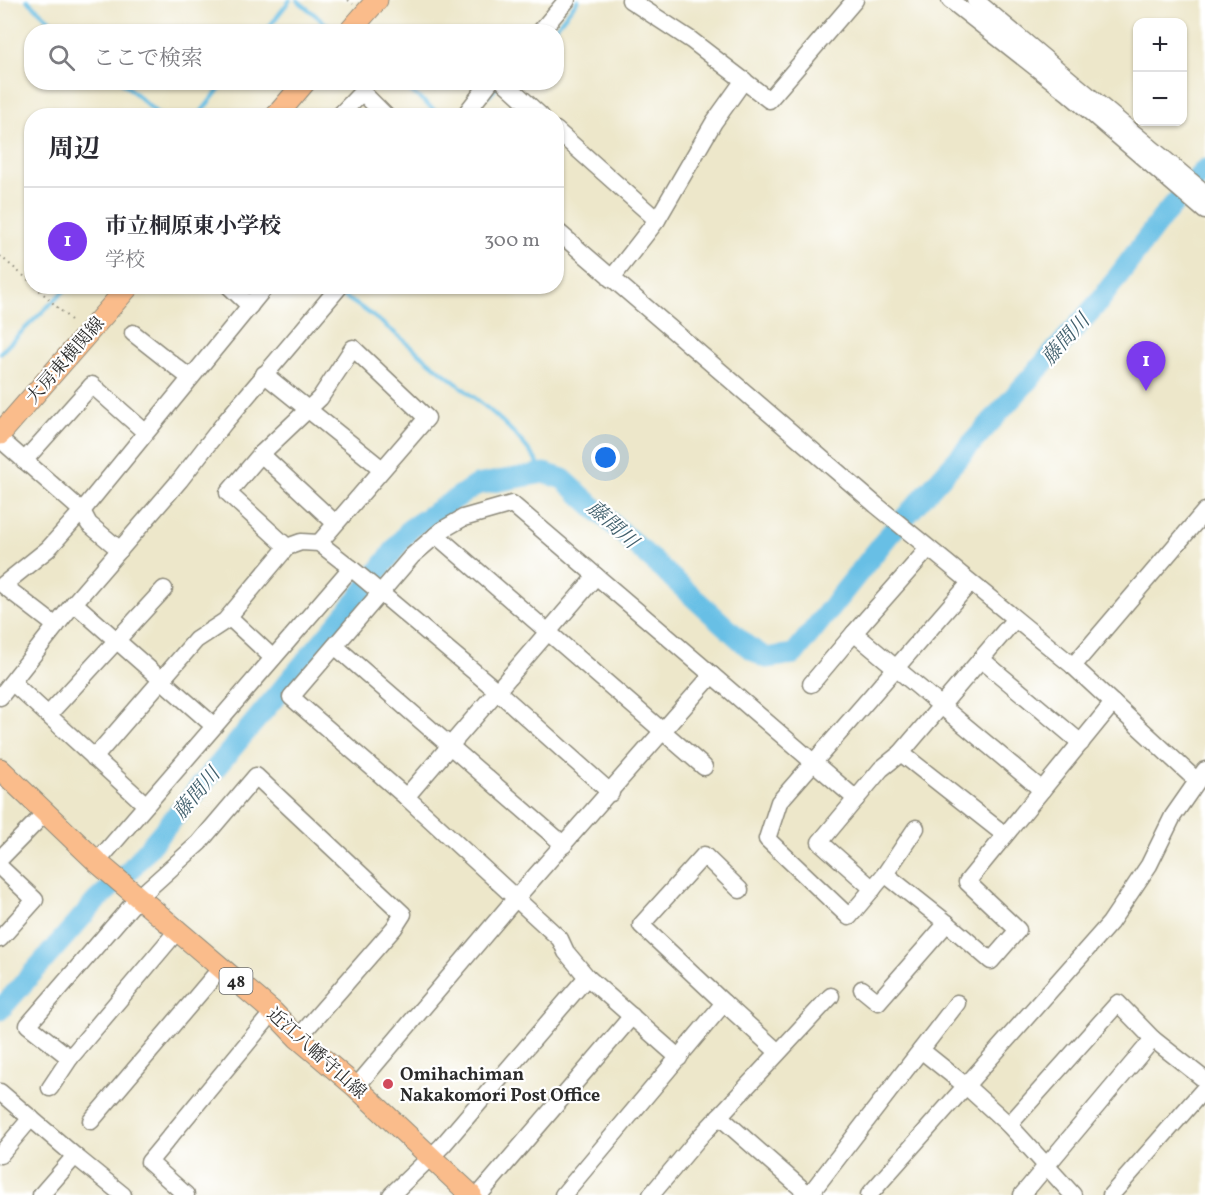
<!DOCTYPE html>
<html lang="ja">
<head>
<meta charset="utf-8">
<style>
  :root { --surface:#fff; --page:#f7f7f7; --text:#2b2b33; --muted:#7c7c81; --line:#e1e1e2; --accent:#7c3aed }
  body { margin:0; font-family:Vollkorn,"Noto Serif JP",serif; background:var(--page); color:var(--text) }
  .controls { position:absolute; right:18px; top:18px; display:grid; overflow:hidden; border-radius:12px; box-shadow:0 2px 4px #0004 }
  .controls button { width:54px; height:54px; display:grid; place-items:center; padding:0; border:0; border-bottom:2px solid var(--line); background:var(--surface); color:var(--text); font:30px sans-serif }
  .you { position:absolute; left:606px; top:458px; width:21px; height:21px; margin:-15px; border:4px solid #fff; border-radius:50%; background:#1a73e8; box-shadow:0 0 0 9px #1a73e833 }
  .badge { display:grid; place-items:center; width:39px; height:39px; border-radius:50%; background:var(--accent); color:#fff; font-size:20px; font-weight:700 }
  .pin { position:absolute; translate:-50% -50px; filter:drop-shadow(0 2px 3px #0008) }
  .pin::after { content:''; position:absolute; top:32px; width:21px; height:18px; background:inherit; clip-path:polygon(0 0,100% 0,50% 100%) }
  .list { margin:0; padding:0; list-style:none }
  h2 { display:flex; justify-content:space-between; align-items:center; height:78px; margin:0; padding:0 24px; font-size:26px }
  h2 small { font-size:20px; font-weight:400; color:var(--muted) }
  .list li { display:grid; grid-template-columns:39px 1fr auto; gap:18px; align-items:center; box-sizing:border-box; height:108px; padding:0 24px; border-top:2px solid var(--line) }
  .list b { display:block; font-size:22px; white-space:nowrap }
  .list p { margin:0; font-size:20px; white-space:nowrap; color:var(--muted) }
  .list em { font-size:20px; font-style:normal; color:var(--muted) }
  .icon { flex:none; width:33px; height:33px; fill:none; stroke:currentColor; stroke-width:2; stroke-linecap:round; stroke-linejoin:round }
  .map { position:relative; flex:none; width:1205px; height:1195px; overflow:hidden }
  .search { position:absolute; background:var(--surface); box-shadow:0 2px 4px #0004; left:24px; top:24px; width:540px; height:66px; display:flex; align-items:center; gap:15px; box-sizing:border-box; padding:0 21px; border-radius:24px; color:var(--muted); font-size:22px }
  .panel { position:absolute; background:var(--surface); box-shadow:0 2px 4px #0004; left:24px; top:108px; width:540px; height:186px; border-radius:24px }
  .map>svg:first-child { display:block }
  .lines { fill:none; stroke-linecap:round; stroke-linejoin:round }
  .stream { stroke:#68bfe5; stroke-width:4 }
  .river { stroke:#68bfe5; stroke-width:21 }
  .minor-casing { stroke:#8c897a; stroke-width:19 }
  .major-casing { stroke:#8c897a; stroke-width:23 }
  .path { stroke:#8c897a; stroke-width:2; stroke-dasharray:1.5 4.5; stroke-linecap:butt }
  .minor { stroke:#fff; stroke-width:16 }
  .major { stroke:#fabc8b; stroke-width:21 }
  .poi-dot { fill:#d1495b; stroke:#fff; stroke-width:2 }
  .labels { text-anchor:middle; stroke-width:4.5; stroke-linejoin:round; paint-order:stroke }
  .shield { fill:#fff; stroke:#6b6b6b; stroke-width:1.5 }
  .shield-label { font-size:16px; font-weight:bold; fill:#2b2b2b }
  .street-label { font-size:18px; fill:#2b2b2b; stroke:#fff }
  .poi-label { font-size:18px; font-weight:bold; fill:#2b2b2b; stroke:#fff; text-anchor:start }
  .water-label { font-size:20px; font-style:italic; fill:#405f6c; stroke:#fff }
</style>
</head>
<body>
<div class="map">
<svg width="1205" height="1195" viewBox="0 0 1205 1195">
  <rect width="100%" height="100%" fill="#fff"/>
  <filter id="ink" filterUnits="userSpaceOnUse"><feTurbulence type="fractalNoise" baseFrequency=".0167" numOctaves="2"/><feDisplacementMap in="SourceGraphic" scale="12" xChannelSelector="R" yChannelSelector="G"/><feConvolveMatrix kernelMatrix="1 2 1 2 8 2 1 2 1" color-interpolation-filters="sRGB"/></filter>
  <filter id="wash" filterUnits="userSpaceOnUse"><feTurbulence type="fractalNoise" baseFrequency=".008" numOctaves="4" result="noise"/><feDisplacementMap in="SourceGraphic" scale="24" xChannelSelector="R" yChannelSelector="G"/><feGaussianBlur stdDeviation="1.35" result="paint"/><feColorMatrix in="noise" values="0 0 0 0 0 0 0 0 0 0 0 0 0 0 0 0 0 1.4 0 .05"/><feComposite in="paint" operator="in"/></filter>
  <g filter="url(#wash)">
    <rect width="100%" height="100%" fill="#ede7ca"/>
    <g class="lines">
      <g class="stream">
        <polyline points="27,0 63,32"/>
        <polyline points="297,0 336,32"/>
        <polyline points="265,32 290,0"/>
        <polyline points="552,32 578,0"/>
        <polyline points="122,82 160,116"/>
        <polyline points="399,82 442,116"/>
        <polyline points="489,96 500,84"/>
        <polyline points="198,116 225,82"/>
        <path d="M 341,295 C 374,314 403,340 432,364 C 471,395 519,428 544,473"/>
        <polyline points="0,353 69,286"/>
      </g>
      <polyline class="river" points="0,1010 97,900 130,870 356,601 410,529 476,485 544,473 563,479 747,646 766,658 794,654 889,535 1098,303 1161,219 1205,169"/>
    </g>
  </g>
  <g filter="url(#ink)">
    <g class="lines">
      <g class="minor-casing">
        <g id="minor">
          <polyline points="630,0 691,40 769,100 855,0"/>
          <polyline points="950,0 1068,93 1205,211"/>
          <polyline points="975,0 1205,193"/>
          <polyline points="540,32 567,0"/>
          <polyline points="504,82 541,116"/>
          <polyline points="339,116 362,92 386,116"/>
          <polyline points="464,116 490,82"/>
          <polyline points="556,130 657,220"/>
          <polyline points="556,230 876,505 1073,666 1196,780"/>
          <polyline points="611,279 657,220 714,122 744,80"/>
          <polyline points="229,286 250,306"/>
          <polyline points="133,333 190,378"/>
          <polyline points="264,374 382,469"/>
          <polyline points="0,439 82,511 89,524 120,550"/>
          <polyline points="261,454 228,493 287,547"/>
          <polyline points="24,461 92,385 145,432"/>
          <polyline points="436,535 704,767"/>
          <polyline points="319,543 427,418 353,348 320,398 261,454 335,523"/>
          <polyline points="928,549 854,633 1042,790"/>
          <polyline points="74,603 214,726"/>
          <polyline points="229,617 273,658"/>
          <polyline points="56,626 3,585 48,549 82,511 266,286"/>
          <polyline points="335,646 564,845"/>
          <polyline points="981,659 1081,743"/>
          <polyline points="1073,666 1205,511"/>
          <polyline points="712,675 856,799"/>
          <polyline points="13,683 146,805"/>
          <polyline points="811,684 854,633"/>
          <polyline points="0,697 74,603 180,480 225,422 340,286"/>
          <polyline points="48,715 164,589"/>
          <polyline points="94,758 196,640 225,621 287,547 301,542 319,543 351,568 496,690 611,793"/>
          <polyline points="406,797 596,576"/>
          <polyline points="916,828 885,874 947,923"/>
          <polyline points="1005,835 901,753 1015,619"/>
          <polyline points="0,859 46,812"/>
          <polyline points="97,862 351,568"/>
          <polyline points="0,867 35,900 0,939"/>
          <polyline points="885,874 849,917 767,839 779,802 970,583"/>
          <polyline points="873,889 820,842 881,769 901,753"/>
          <polyline points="862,989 878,1002 947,923 991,961 1018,930 967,882 1113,703"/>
          <polyline points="724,1003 641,925 704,855 740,890"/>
          <polyline points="921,1050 966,1086 1009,1125 1073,1195"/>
          <polyline points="70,1058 177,931"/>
          <polyline points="356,1087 516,898 712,675 512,504 463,518 442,530 412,556 291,697 406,797 560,939 566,952 587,977"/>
          <polyline points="50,1088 70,1058 28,1025 138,898 199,843 256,776 403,914 394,928 298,1038"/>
          <polyline points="0,1092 75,1156 41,1195"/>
          <polyline points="719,1116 809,1195"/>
          <polyline points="91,1121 221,968"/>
          <polyline points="1009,1125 1118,1003 1153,1039 1205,1080"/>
          <polyline points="0,1155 31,1118"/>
          <polyline points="75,1156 123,1195"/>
          <polyline points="810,1194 957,1003"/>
          <polyline points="186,1195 149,1162 273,1012"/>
          <polyline points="391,1195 442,1146 587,977 679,1058"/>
          <polyline points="479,1195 632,1016"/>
          <polyline points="563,1195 724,1003 778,1052"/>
          <polyline points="651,1195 698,1139 831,996"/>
          <polyline points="869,1195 1110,923 1149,865 1173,816 1205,770"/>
          <polyline points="1022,1195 1153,1039"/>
          <polyline points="1111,1195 1205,1088"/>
        </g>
      </g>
      <g class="major-casing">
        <g id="major">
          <polyline points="349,32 377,0"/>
          <polyline points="276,116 305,82"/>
          <polyline points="0,434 129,286"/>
          <polyline points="0,769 97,862 273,1012 298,1038 356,1087 471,1195"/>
        </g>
      </g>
      <g class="path">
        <polyline points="348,0 353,4"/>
        <polyline points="0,256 32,283"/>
        <polyline points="35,286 74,323"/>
      </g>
      <use href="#minor" class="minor"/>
      <use href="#major" class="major"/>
    </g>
  </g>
  <circle class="poi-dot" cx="388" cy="1084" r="6"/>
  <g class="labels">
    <rect class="shield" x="219.5" y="968" width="33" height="26" rx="4.5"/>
    <g class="shield-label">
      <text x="236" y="987">48</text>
    </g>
    <g class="street-label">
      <text transform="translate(65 360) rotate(-49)" y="6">大房東横関線</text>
      <text transform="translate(317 1053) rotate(42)" y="6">近江八幡守山線</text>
    </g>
    <g class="poi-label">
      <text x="400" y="1080">Omihachiman<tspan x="400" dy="21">Nakakomori Post Office</tspan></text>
    </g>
    <g class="water-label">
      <text transform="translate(1065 339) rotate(-48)" y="7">藤間川</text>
      <text transform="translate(613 524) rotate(42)" y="7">藤間川</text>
      <text transform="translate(196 793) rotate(-50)" y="7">藤間川</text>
    </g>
  </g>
</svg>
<div class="controls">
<button>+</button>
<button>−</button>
</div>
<div class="you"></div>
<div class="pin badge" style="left:1146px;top:391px">1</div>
<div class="search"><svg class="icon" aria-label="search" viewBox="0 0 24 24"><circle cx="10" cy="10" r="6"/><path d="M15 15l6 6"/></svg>ここで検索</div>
<section class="panel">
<h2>周辺<small></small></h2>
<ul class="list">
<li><span class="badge">1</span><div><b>市立桐原東小学校</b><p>学校</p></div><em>300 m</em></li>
</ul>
</section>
</div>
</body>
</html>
